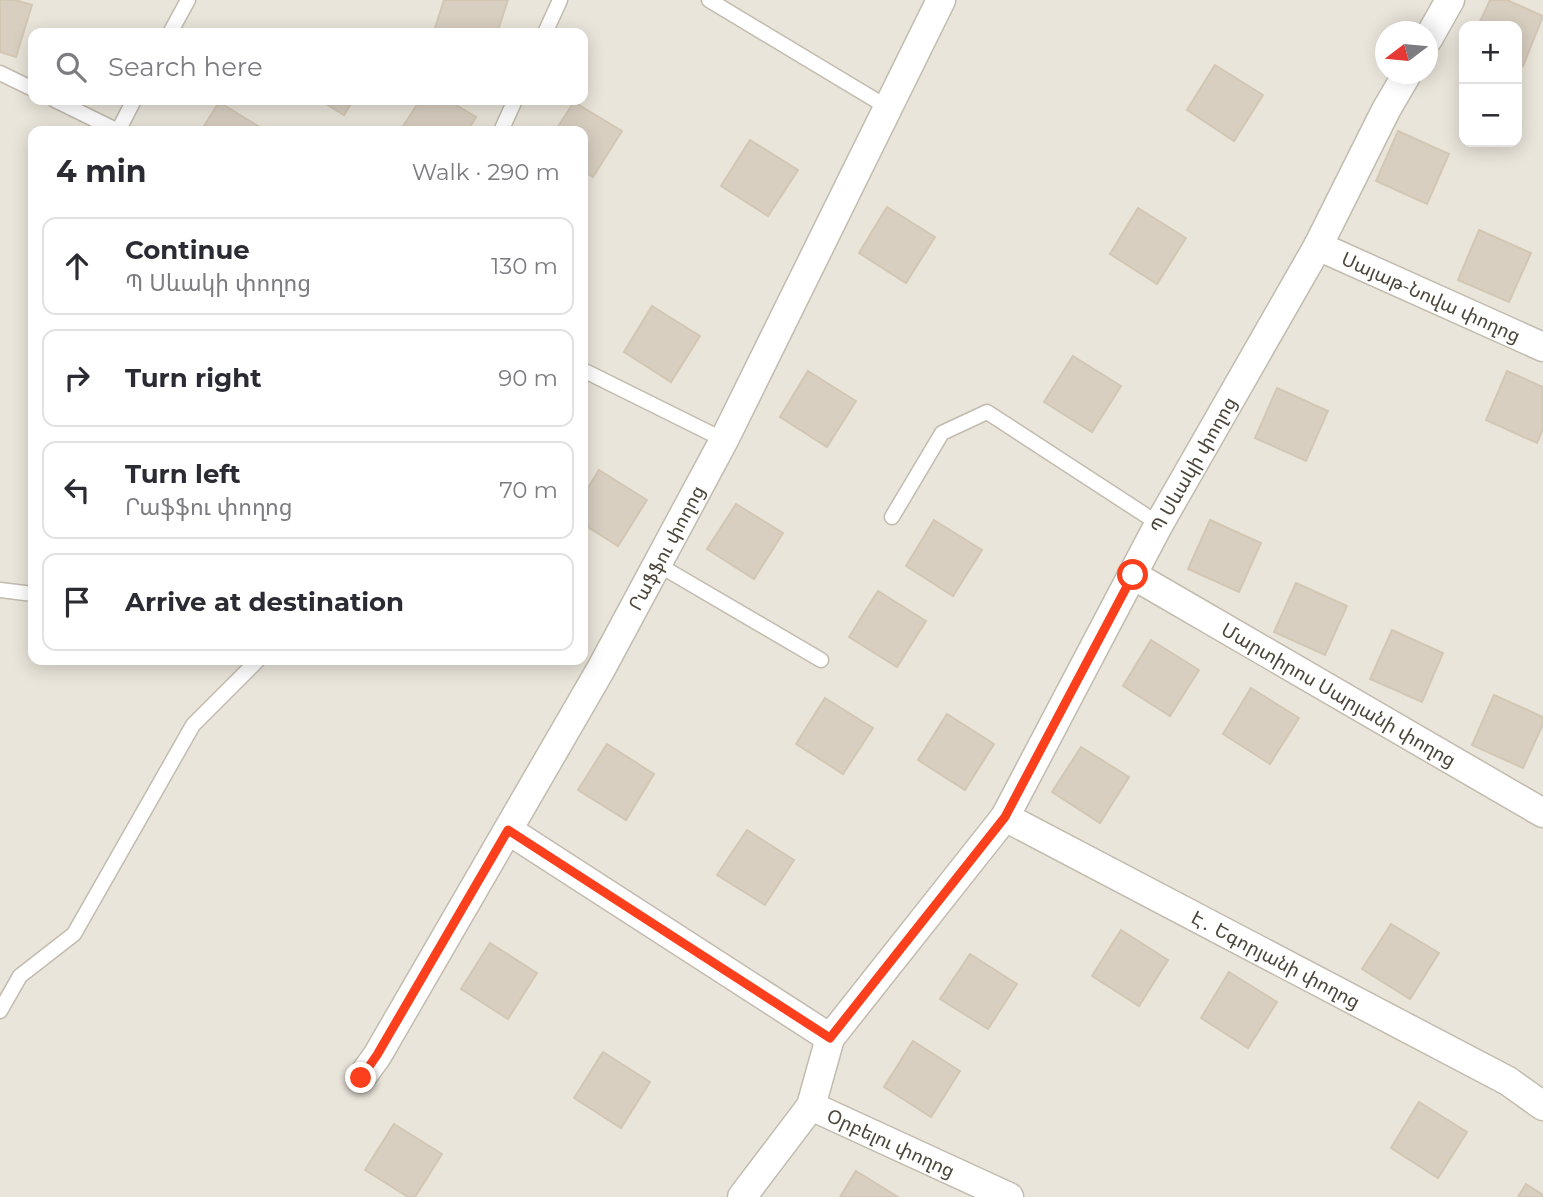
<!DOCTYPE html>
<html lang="en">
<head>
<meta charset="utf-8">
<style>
  :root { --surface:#fff; --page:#f2f2f3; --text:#2b2b33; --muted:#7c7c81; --line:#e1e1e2 }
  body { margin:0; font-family:Montserrat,"Noto Sans Armenian",sans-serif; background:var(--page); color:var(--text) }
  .controls { position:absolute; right:21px; top:21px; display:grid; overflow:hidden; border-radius:14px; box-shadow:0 4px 18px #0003 }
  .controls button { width:63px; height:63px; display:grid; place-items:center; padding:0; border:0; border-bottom:2px solid var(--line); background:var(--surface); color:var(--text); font:35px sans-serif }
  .compass { position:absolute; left:1375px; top:21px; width:63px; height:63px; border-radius:50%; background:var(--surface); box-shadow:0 4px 18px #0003; rotate:254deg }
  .stop { position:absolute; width:21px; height:21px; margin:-16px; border:5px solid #fc3f1d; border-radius:50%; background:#fff }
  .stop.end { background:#fc3f1d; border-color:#fff; box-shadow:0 2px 7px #0008 }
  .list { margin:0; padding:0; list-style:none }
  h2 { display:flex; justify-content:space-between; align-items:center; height:91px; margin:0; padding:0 28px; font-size:30px }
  h2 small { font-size:23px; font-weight:400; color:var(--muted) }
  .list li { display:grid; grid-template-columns:46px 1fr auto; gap:21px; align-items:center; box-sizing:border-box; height:98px; margin:0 14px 14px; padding:0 14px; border:2px solid var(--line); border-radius:14px }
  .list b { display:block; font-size:26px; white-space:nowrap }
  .list p { margin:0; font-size:23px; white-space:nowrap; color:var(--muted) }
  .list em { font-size:23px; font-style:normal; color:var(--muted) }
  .icon { flex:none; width:38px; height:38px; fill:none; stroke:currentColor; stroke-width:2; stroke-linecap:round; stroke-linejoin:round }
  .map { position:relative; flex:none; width:1543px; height:1197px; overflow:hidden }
  .search { position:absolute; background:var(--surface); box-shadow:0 4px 18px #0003; left:28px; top:28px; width:560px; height:77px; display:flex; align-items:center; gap:18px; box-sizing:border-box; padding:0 24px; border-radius:14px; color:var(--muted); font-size:26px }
  .panel { position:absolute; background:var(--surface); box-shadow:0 4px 18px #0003; left:28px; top:126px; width:560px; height:539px; border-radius:14px }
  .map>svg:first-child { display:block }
  .residential { fill:#eae5da; fill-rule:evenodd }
  .building { fill:#d8cfc1; stroke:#d3c7b4; stroke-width:2 }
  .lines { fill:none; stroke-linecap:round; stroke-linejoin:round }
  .lane-casing { stroke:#c2bbae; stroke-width:17 }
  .street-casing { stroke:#c2bbae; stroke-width:31 }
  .lane { stroke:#fff; stroke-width:14 }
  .street { stroke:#fff; stroke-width:28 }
  .route { stroke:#fc3f1d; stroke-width:9 }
  .labels { text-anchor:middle; stroke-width:5; stroke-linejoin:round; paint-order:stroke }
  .street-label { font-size:19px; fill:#4b4439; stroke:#fff }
</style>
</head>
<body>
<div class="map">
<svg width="1543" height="1197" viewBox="0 0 1543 1197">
  <rect width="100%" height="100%" fill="#f6f3ec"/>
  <path class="residential" d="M 0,0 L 1543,0 L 1543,1197 L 0,1197 ZM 1464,26 L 1517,26 L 1517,142 L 1464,142 ZM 1386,32 L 1428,32 L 1428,74 L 1386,74 ZM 33,33 L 583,33 L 583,100 L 33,100 ZM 33,131 L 583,131 L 583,660 L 33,660 Z"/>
  <g class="building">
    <polygon points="0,0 15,0 32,5 16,57 0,52"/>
    <polygon points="444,0 508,0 497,33 451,33 435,28"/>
    <polygon points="1490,0 1507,0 1543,16 1523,66 1517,64 1517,26 1478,26"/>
    <polygon points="1215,65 1263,95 1234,141 1187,110"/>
    <polygon points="320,100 353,100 344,115"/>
    <polygon points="420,100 448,100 476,117 467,131 400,131"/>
    <polygon points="219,102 266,131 201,131"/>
    <polygon points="574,102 622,131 593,177 583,171 583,131 555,131"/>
    <polygon points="1398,131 1449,154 1427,204 1376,181"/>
    <polygon points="750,140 798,170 768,216 721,186"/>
    <polygon points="887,207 935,237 906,283 859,253"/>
    <polygon points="1138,208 1186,238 1157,284 1110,254"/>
    <polygon points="1479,230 1531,253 1509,302 1458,280"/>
    <polygon points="652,306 700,336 671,382 624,352"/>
    <polygon points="1073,356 1121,386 1092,432 1044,402"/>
    <polygon points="808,371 856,401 827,447 780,417"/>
    <polygon points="1507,371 1543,387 1543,429 1537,443 1486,420"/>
    <polygon points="1277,388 1328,411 1306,461 1255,438"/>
    <polygon points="599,470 647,500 618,546 583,524 583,496"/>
    <polygon points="736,504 783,533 754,579 707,549"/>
    <polygon points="934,520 982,550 953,596 906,566"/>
    <polygon points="1210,520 1261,543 1239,592 1188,569"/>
    <polygon points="1296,583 1347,606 1325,655 1274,632"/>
    <polygon points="878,591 926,621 897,667 849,637"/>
    <polygon points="1392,630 1443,653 1422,702 1370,679"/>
    <polygon points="1151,640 1199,670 1170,716 1123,686"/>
    <polygon points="1251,688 1299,718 1270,764 1223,734"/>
    <polygon points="1494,695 1543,717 1543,724 1523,768 1472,745"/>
    <polygon points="825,698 873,728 843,774 796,744"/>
    <polygon points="947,714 994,744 965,790 918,760"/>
    <polygon points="607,744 654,774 626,820 578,790"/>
    <polygon points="1081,747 1129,777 1100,823 1052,792"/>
    <polygon points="747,830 794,860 765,905 717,875"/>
    <polygon points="1391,924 1439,953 1410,999 1362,969"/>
    <polygon points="1121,930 1168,960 1139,1006 1092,976"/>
    <polygon points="490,943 537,973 508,1019 461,989"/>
    <polygon points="970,954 1017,984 988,1029 940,999"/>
    <polygon points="1229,972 1277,1002 1248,1048 1201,1018"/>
    <polygon points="913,1041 960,1071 931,1117 884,1087"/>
    <polygon points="603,1052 650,1082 621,1128 574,1098"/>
    <polygon points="1419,1102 1467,1132 1438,1178 1391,1148"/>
    <polygon points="394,1124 442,1154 415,1197 408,1197 365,1170"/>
    <polygon points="856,1171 898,1197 840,1197"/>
    <polygon points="1526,1184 1543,1195 1543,1197 1518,1197"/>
  </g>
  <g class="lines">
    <g class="lane-casing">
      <g id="lane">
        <polyline points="709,0 887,107"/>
        <polyline points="170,33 188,0"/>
        <polyline points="545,33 560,0"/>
        <polyline points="0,73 33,89"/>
        <polyline points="55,100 118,131 134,100"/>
        <polyline points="501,131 515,100"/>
        <polyline points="583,370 724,440"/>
        <polyline points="892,517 942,433 987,412 1159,524"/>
        <polyline points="657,564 821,660"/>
        <polyline points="0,590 33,594"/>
        <polyline points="0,1011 20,976 74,934 193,725 258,660"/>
      </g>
    </g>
    <g class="street-casing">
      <g id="street">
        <polyline points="1428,39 1450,0"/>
        <path id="s1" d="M 1318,246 L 1543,347"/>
        <path id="s2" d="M 1133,575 L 1543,813"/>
        <path id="s3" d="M 1005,817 L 1508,1081 L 1543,1106"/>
        <polyline points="508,830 830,1038"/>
        <path id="s4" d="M 361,1078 L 377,1056 L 601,669 L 724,440 L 941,0"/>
        <path id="s5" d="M 811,1106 L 1009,1197"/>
        <path id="s6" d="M 742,1197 L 811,1106 L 830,1038 L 1005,817 L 1159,524 L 1318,246 L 1386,110 L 1407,74"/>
      </g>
    </g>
    <use href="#lane" class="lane"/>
    <use href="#street" class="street"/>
  </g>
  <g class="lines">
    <polyline class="route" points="361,1078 377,1055 508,830 830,1038 1005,817 1133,575"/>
  </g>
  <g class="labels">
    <g class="street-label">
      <text dy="7" stroke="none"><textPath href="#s1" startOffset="124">Սայաթ-Նովա փողոց</textPath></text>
      <text dy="7" stroke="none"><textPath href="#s6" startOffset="866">Պ Սևակի փողոց</textPath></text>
      <text dy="7" stroke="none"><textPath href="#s4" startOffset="612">Րաֆֆու փողոց</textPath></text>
      <text dy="7" stroke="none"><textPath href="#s2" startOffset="238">Մարտիրոս Սարյանի փողոց</textPath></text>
      <text dy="7" stroke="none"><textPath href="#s3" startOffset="306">Է․ Եգորյանի փողոց</textPath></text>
      <text dy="7" stroke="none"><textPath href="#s5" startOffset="88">Օրբելու փողոց</textPath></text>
    </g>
  </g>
</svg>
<div class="controls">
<button>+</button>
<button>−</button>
</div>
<svg class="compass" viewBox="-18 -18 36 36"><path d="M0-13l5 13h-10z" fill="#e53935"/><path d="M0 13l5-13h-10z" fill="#7c7c81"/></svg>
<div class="stop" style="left:1133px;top:575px"></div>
<div class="stop end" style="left:361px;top:1078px"></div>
<div class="search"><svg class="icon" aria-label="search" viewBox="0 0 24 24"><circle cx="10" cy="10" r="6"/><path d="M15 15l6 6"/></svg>Search here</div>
<section class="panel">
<h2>4 min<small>Walk · 290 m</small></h2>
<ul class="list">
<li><svg class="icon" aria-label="ahead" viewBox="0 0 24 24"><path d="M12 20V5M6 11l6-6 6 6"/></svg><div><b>Continue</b><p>Պ Սևակի փողոց</p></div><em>130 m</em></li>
<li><svg class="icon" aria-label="right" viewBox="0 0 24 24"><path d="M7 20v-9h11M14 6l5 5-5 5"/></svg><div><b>Turn right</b></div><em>90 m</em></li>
<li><svg class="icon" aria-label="left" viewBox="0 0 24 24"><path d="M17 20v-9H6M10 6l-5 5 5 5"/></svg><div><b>Turn left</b><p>Րաֆֆու փողոց</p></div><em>70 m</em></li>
<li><svg class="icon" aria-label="arrive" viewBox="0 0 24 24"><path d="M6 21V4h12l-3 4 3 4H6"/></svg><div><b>Arrive at destination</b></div></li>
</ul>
</section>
</div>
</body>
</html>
